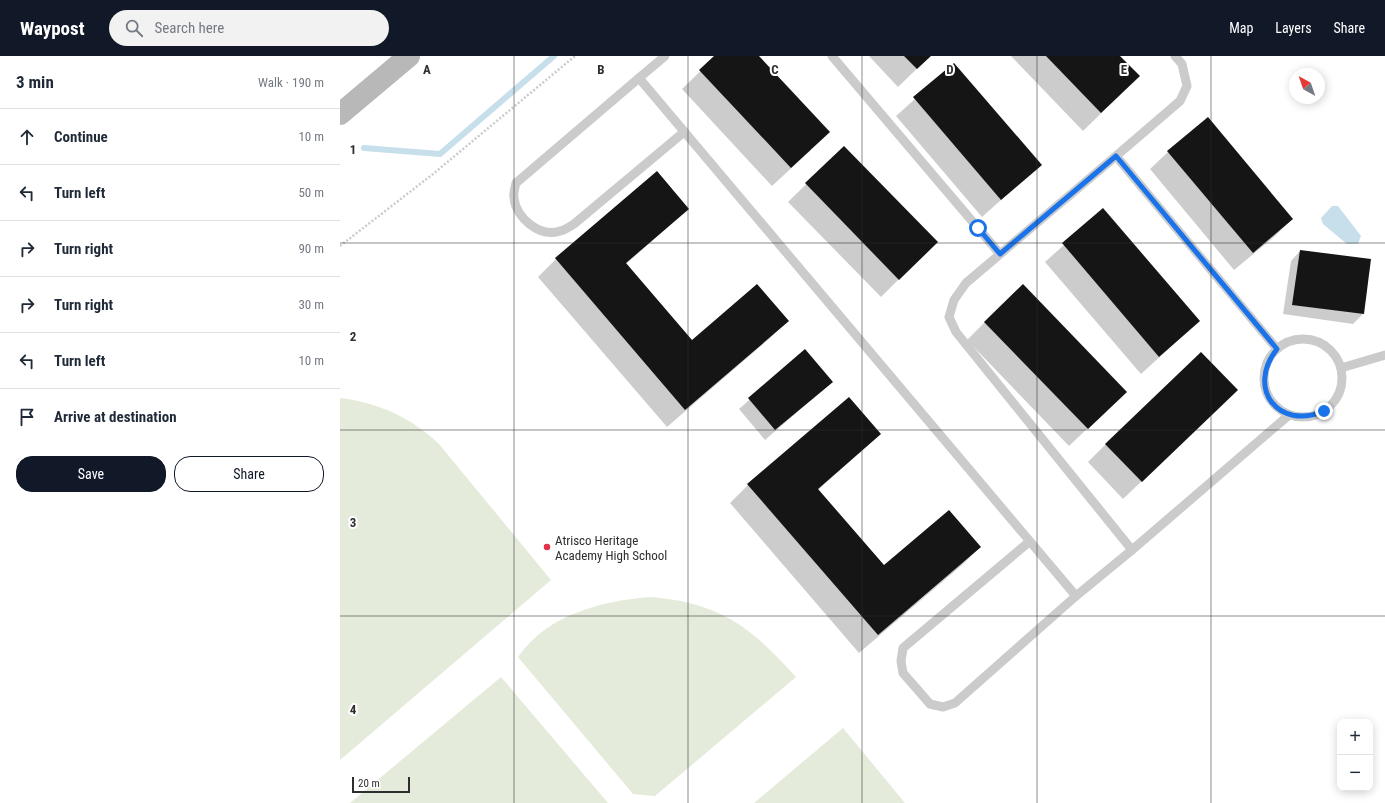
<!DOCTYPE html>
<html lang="en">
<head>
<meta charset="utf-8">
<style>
  :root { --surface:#fff; --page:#f2f2f3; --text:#1f2937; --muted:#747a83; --line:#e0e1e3; --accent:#111827 }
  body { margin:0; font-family:"Roboto Condensed",sans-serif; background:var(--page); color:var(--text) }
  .controls { position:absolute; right:12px; bottom:12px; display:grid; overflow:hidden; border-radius:8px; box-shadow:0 2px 10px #0003 }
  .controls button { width:36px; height:36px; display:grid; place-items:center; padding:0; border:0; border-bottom:1px solid var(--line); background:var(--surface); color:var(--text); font:20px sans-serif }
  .compass { position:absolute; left:949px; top:12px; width:36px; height:36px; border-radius:50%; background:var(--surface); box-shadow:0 2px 10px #0003; rotate:320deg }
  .scale { position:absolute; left:12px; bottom:10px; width:58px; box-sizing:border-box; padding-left:4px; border:2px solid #2e2e2e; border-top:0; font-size:11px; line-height:14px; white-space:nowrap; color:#2e2e2e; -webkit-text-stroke:3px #fff; paint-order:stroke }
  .stop { position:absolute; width:12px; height:12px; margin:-9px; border:3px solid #1a73e8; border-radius:50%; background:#fff }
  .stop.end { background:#1a73e8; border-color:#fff; box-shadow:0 1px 4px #0008 }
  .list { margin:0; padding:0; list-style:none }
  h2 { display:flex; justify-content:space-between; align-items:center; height:52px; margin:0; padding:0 16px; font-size:17px }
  h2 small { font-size:13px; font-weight:400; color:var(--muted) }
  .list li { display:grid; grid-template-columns:26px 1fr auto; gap:12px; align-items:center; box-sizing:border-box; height:56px; padding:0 16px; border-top:1px solid var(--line) }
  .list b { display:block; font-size:15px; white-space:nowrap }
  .list em { font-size:13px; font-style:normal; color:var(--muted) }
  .actions { display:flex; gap:8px; padding:12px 16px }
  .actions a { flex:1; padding:9px 0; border:1px solid var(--accent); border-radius:16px; text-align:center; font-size:14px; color:var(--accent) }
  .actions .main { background:var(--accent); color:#fff }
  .icon { flex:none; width:22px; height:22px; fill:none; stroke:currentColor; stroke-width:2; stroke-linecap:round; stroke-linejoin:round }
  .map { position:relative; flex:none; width:1045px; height:747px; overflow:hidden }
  header { display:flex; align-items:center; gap:24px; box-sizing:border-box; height:56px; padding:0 20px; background:var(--accent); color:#fff }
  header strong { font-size:19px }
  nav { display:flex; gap:22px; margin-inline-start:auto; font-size:14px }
  .search { width:280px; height:36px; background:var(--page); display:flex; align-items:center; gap:10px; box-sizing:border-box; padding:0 14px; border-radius:22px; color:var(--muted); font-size:15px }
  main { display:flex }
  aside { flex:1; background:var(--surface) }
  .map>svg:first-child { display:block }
  .green { fill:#e4ebdb }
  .water { fill:#c7dfeb }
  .shadow { fill:#0003 }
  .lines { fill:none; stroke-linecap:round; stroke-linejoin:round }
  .stream { stroke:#c7dfeb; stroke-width:6 }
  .building { fill:#151515 }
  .path { stroke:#cbcbcb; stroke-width:2.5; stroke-dasharray:2 2; stroke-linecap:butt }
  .service { stroke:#cbcbcb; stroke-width:9 }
  .secondary { stroke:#b8b8b8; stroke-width:22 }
  .route { stroke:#1a73e8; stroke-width:5 }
  .grid { fill:none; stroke:#2e2e2e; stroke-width:1; stroke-opacity:0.55 }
  .poi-dot { fill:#e33147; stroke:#fff; stroke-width:1.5 }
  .labels { text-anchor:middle; stroke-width:4; stroke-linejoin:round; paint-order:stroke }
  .poi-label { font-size:13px; fill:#2e2e2e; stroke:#fff; text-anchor:start }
  .grid-label { font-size:13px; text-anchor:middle; font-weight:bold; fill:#2e2e2e; stroke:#fff; stroke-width:4; stroke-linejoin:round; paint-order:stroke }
</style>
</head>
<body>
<header>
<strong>Waypost</strong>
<div class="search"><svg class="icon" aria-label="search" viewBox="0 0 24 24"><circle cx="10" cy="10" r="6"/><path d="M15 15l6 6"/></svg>Search here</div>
<nav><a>Map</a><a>Layers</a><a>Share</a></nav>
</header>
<main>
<aside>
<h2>3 min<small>Walk · 190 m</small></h2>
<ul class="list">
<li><svg class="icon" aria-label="ahead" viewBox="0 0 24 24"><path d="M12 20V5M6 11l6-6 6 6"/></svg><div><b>Continue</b></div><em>10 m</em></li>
<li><svg class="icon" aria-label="left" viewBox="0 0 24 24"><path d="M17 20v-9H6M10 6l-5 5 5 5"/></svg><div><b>Turn left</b></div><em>50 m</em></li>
<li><svg class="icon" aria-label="right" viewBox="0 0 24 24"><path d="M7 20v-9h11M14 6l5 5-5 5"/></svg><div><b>Turn right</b></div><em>90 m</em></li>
<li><svg class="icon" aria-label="right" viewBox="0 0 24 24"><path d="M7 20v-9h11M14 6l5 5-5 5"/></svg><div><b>Turn right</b></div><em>30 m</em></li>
<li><svg class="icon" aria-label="left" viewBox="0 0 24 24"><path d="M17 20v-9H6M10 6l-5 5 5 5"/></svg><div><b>Turn left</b></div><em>10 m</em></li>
<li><svg class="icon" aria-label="arrive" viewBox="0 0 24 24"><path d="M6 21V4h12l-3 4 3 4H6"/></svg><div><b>Arrive at destination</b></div></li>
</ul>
<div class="actions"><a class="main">Save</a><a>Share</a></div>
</aside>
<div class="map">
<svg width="1045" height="747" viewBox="0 0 1045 747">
  <rect width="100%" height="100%" fill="#fff"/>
  <g class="green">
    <path d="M 0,342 C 39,347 70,361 99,388 L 211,524 L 0,704 Z"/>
    <path d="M 311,541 C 380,547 411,571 456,621 L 315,740 L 293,738 L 178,601 C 208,558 261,545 311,541 Z"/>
    <polygon points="161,621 268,747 10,747"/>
    <polygon points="503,672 565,747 414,747"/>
  </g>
  <polygon class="water" points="992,150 998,150 1021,180 1018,188 1007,188 983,168 981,162"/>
  <g class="shadow">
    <polygon points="376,0 418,0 471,94 432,130 342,33"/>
    <polygon points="529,0 590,0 558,31"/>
    <polygon points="671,0 779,0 781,38 743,75"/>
    <polygon points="614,8 700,109 642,161 556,60"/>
    <polygon points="504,91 596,186 541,241 448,146"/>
    <polygon points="828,96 952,163 934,181 894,214 810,113"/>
    <polygon points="348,153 286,208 352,285 447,265 429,283 327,371 198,221 216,203"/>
    <polygon points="763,154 859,265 801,318 705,206"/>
    <polygon points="960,195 1023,258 1013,268 943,258 951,205"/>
    <polygon points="645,266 767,354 729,390 627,284"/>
    <polygon points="465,295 492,326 425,384 399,353"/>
    <polygon points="878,352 783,443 748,406 766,388"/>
    <polygon points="540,378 478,434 544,511 640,491 622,509 519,597 390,447 408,429"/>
  </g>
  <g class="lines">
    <polyline class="stream" points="24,92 100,98 214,0"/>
  </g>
  <g class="building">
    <polygon points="374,0 419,0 490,76 451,112 359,14"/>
    <polygon points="564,0 591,0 577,13"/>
    <polygon points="706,0 780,0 800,20 761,57"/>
    <polygon points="614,7 702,109 661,144 573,41"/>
    <polygon points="868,61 953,163 913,197 827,95"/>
    <polygon points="504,90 598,186 559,224 465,127"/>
    <polygon points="317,115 349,153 286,207 352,284 417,228 449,265 345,354 215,202"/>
    <polygon points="763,152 860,265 819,301 722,187"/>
    <polygon points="960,194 1031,203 1024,258 952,249"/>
    <polygon points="683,228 787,336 748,373 644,266"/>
    <polygon points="465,293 493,326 435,374 408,342"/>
    <polygon points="861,296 898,334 802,426 765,388"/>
    <polygon points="509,341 541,378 478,433 544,509 609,454 641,491 538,579 407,428"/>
  </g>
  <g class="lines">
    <polyline class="path" points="0,190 93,118 235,0"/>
    <g class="service">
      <polyline points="325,0 299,22 736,540 792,494"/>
      <polyline points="492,0 660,198"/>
      <path d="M 299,22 L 176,127 C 175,131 173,138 174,142 C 176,162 200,182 220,175 C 225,174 229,171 234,168 L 344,76"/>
      <polyline points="776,100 840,45 847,30 842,8 835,0"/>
      <circle cx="963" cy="322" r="39"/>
      <polyline points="937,293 776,100 626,227 614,244 609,261 616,276 792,494 949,359"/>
      <polyline points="1001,312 1045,299"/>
      <polyline points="689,486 563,592 561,605 563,617 590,648 603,651 615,647 736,540"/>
    </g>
    <polyline class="secondary" points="0,58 69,0"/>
  </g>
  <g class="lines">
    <path class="route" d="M 638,172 L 660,198 L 776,100 L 937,293 C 906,332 938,375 984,355"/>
  </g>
  <path class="grid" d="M 174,0 L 174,747M 348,0 L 348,747M 522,0 L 522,747M 697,0 L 697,747M 871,0 L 871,747M 0,187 L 1045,187M 0,374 L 1045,374M 0,560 L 1045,560"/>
  <circle class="poi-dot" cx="207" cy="491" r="4"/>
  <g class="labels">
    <g class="poi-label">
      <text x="215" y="489">Atrisco Heritage<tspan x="215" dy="15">Academy High School</tspan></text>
    </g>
  </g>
  <g class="grid-label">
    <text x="87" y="18">A</text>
    <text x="261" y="18">B</text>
    <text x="435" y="18">C</text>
    <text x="610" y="18">D</text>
    <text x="784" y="18">E</text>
    <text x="13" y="98">1</text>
    <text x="13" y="285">2</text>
    <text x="13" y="471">3</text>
    <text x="13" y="658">4</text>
  </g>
</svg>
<div class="controls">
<button>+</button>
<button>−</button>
</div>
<svg class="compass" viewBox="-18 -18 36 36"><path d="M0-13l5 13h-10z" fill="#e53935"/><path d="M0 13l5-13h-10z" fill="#747a83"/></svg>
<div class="scale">20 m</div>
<div class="stop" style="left:638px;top:172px"></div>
<div class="stop end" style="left:984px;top:355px"></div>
</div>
</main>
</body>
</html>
